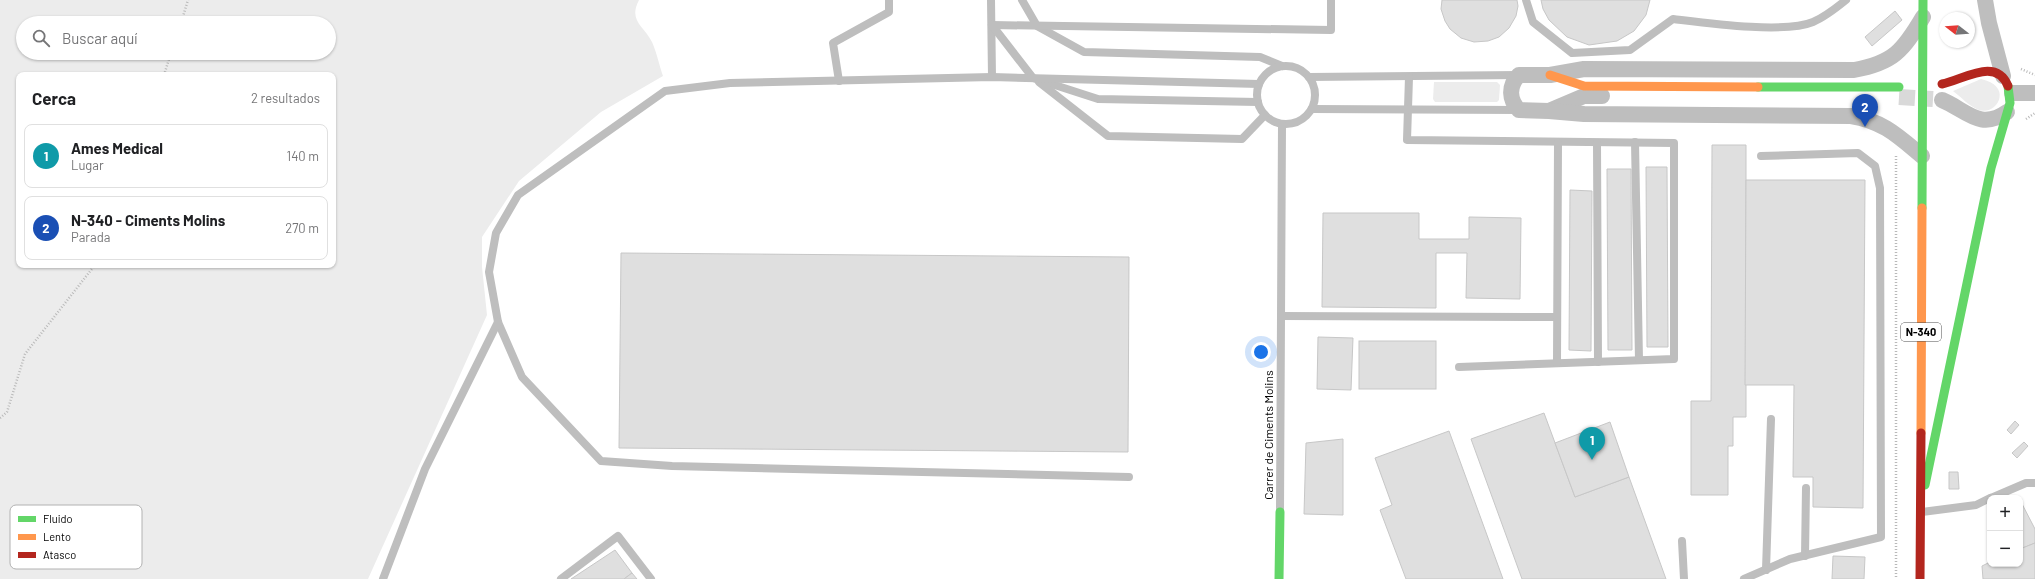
<!DOCTYPE html>
<html lang="es">
<head>
<meta charset="utf-8">
<style>
  :root { --surface:#fff; --page:#f2f2f2; --text:#202124; --muted:#757577; --line:#e0e0e0; --accent:#db2777 }
  body { margin:0; font-family:Barlow,sans-serif; background:var(--page); color:var(--text) }
  .controls { position:absolute; right:12px; bottom:12px; display:grid; overflow:hidden; border-radius:8px; box-shadow:0 1px 3px #0004 }
  .controls button { width:36px; height:36px; display:grid; place-items:center; padding:0; border:0; border-bottom:1px solid var(--line); background:var(--surface); color:var(--text); font:20px sans-serif }
  .compass { position:absolute; left:1939px; top:12px; width:36px; height:36px; border-radius:50%; background:var(--surface); box-shadow:0 1px 3px #0004; rotate:287deg }
  .you { position:absolute; left:1261px; top:352px; width:14px; height:14px; margin:-10px; border:3px solid #fff; border-radius:50%; background:#1a73e8; box-shadow:0 0 0 6px #1a73e833 }
  .badge { display:grid; place-items:center; width:26px; height:26px; border-radius:50%; background:var(--accent); color:#fff; font-size:13px; font-weight:700 }
  .pin { position:absolute; translate:-50% -33px; filter:drop-shadow(0 1px 2px #0008) }
  .pin::after { content:''; position:absolute; top:21px; width:14px; height:12px; background:inherit; clip-path:polygon(0 0,100% 0,50% 100%) }
  .list { margin:0; padding:0; list-style:none }
  h2 { display:flex; justify-content:space-between; align-items:center; height:52px; margin:0; padding:0 16px; font-size:17px }
  h2 small { font-size:13px; font-weight:400; color:var(--muted) }
  .list li { display:grid; grid-template-columns:26px 1fr auto; gap:12px; align-items:center; box-sizing:border-box; height:64px; margin:0 8px 8px; padding:0 8px; border:1px solid var(--line); border-radius:8px }
  .list b { display:block; font-size:15px; white-space:nowrap }
  .list p { margin:0; font-size:13px; white-space:nowrap; color:var(--muted) }
  .list em { font-size:13px; font-style:normal; color:var(--muted) }
  .icon { flex:none; width:22px; height:22px; fill:none; stroke:currentColor; stroke-width:2; stroke-linecap:round; stroke-linejoin:round }
  .map { position:relative; flex:none; width:2035px; height:579px; overflow:hidden }
  .search { position:absolute; background:var(--surface); box-shadow:0 1px 3px #0004; left:16px; top:16px; width:320px; height:44px; display:flex; align-items:center; gap:10px; box-sizing:border-box; padding:0 14px; border-radius:22px; color:var(--muted); font-size:15px }
  .panel { position:absolute; background:var(--surface); box-shadow:0 1px 3px #0004; left:16px; top:72px; width:320px; height:196px; border-radius:8px }
  .map>svg:first-child { display:block }
  .green { fill:#ececec; fill-rule:evenodd }
  .building { fill:#dfdfdf; stroke:#c7c7c7 }
  .lines { fill:none; stroke-linecap:round; stroke-linejoin:round }
  .street-tunnel { stroke:#d9d9d9; stroke-width:16; stroke-dasharray:16 8; stroke-linecap:butt }
  .path { stroke:#b9b9b9; stroke-width:2.5; stroke-dasharray:1 2; stroke-linecap:butt }
  .lane { stroke:#bebebe; stroke-width:8 }
  .street { stroke:#bebebe; stroke-width:16 }
  .fast { stroke:#63d668; stroke-width:9 }
  .slow { stroke:#ff974d; stroke-width:9 }
  .jam { stroke:#b3261e; stroke-width:9 }
  .labels { text-anchor:middle; stroke-width:3; stroke-linejoin:round; paint-order:stroke }
  .shield { fill:#fff; stroke:#4c4c4c; stroke-width:1 }
  .shield-label { font-size:11px; font-weight:bold; fill:#000 }
  .street-label { font-size:12px; fill:#000; stroke:#fff }
  .key { fill:#fff; stroke:#b2b2b2; stroke-width:1 }
  .key-label { font-size:11px; fill:#000 }
</style>
</head>
<body>
<div class="map">
<svg width="2035" height="579" viewBox="0 0 2035 579">
  <rect width="100%" height="100%" fill="#fff"/>
  <g class="green">
    <path d="M 0,0 L 639,0 C 628,21 644,26 652,42 C 657,53 659,65 663,76 L 601,112 L 519,181 L 482,237 L 482,267 L 487,315 L 368,579 L 0,579 ZM 23,23 L 329,23 L 329,53 L 23,53 ZM 19,75 L 333,75 L 333,265 L 19,265 Z"/>
    <path d="M 1981,79 C 2014,86 1997,116 1979,110 C 1970,107 1961,97 1953,91 Z"/>
    <polygon points="1434,82 1497,82 1500,85 1499,100 1497,102 1435,102 1433,99"/>
  </g>
  <g class="building">
    <polygon points="1442,0 1517,0 1518,6 1516,16 1509,28 1499,37 1488,41 1474,42 1461,38 1450,29 1445,21 1441,9"/>
    <polygon points="1541,0 1650,0 1646,15 1634,31 1617,41 1589,45 1567,37 1549,20 1543,9"/>
    <polygon points="1895,11 1902,20 1872,46 1865,37"/>
    <polygon points="1712,145 1746,145 1746,417 1733,417 1733,446 1728,446 1728,495 1691,495 1691,401 1711,401"/>
    <polygon points="1646,167 1667,167 1668,347 1647,347"/>
    <polygon points="1607,169 1631,169 1632,350 1608,350"/>
    <polygon points="1746,180 1865,180 1863,508 1813,507 1813,477 1793,477 1794,385 1745,385"/>
    <polygon points="1570,190 1592,191 1591,351 1569,350"/>
    <polygon points="1323,213 1419,213 1419,239 1469,239 1469,217 1521,218 1520,299 1466,298 1467,253 1436,253 1436,308 1322,307"/>
    <polygon points="621,253 1129,257 1128,452 619,448"/>
    <polygon points="1318,337 1353,338 1351,390 1317,389"/>
    <rect x="1359" y="341" width="77" height="48"/>
    <polygon points="1544,413 1575,497 1629,477 1666,579 1522,579 1471,439"/>
    <polygon points="2015,421 2019,425 2011,434 2007,430"/>
    <polygon points="1610,422 1629,477 1575,497 1555,443"/>
    <polygon points="1449,431 1503,579 1406,579 1380,510 1392,505 1375,458"/>
    <polygon points="1343,439 1343,515 1304,514 1306,443"/>
    <polygon points="2024,442 2028,446 2017,458 2012,453"/>
    <polygon points="1949,472 1958,472 1959,489 1949,489"/>
    <polygon points="2020,500 2035,529 2035,543 2020,549"/>
    <polygon points="2035,543 2035,579 1983,579 1982,566 1990,562 1990,564 2020,564 2020,549"/>
    <polygon points="615,550 632,573 624,579 571,579"/>
    <polygon points="1833,556 1865,557 1864,579 1832,579"/>
    <polygon points="632,573 637,579 624,579"/>
  </g>
  <g class="lines">
    <polyline class="street-tunnel" points="1899,97 1933,99"/>
    <g class="path">
      <polyline points="181,23 188,0"/>
      <polyline points="2021,69 2035,75"/>
      <polyline points="164,75 171,53"/>
      <polyline points="2026,119 2035,113"/>
      <polyline points="1896,156 1896,579"/>
      <polyline points="0,418 7,412 25,354 95,265"/>
    </g>
    <g class="lane">
      <polyline points="991,0 992,77"/>
      <polyline points="1022,0 1037,26 1084,52 1260,57 1282,66"/>
      <path d="M 1526,0 L 1533,22 L 1572,53 L 1630,50 L 1673,19 C 1706,23 1784,34 1813,22 C 1825,17 1835,9 1846,0"/>
      <polyline points="992,25 1331,30 1331,0"/>
      <polyline points="992,25 1033,78 1098,99 1258,102"/>
      <circle cx="1286" cy="95" r="29"/>
      <polyline points="1309,77 1519,75"/>
      <polyline points="1409,77 1407,140 1674,143 1674,359 1459,367"/>
      <polyline points="839,81 833,43 889,12 889,0"/>
      <polyline points="1039,82 1108,136 1242,139 1265,115"/>
      <polyline points="1312,109 1519,110"/>
      <polyline points="1635,142 1639,360"/>
      <polyline points="1597,143 1598,362"/>
      <polyline points="1281,316 1556,317"/>
      <polyline points="1557,363 1558,143"/>
      <polyline points="1129,477 672,466 601,461 522,377 498,322 489,272 496,233 518,195 665,91 730,83 992,77 1259,84"/>
      <polyline points="1991,498 2026,483 2035,483"/>
      <polyline points="1280,511 1282,124"/>
      <polyline points="1922,512 1976,505 1990,498"/>
      <polyline points="1682,541 1684,579"/>
      <polyline points="1805,556 1806,488"/>
      <polyline points="1766,570 1771,419"/>
      <polyline points="383,579 425,469 498,322"/>
      <polyline points="561,579 618,536 651,579"/>
      <polyline points="1744,579 1790,559 1881,537 1880,188 1875,166 1858,153 1761,156"/>
    </g>
    <g class="street">
      <polyline points="1985,0 1989,23 2003,76"/>
      <polyline points="2012,93 2035,93"/>
      <path d="M 1942,100 C 1966,110 1980,131 2007,112"/>
      <polyline points="1551,110 1584,96 1602,96"/>
      <path d="M 1922,156 C 1898,136 1883,121 1851,116 L 1584,114 L 1549,111 L 1519,110 C 1509,100 1508,86 1519,75 L 1550,75 L 1584,69 L 1854,70 C 1893,63 1903,51 1923,17"/>
    </g>
    <g class="fast">
      <polyline points="1758,87 1899,87"/>
      <polyline points="1922,208 1923,0"/>
      <polyline points="1925,485 1991,168 2010,103 2008,86"/>
      <polyline points="1279,579 1280,512"/>
    </g>
    <g class="slow">
      <polyline points="1550,75 1584,86 1758,87"/>
      <polyline points="1921,433 1922,208"/>
    </g>
    <g class="jam">
      <path d="M 1942,84 C 1963,80 1996,56 2008,86"/>
      <polyline points="1920,579 1921,433"/>
    </g>
  </g>
  <g class="labels">
    <rect class="shield" x="1901" y="323" width="40" height="18" rx="3"/>
    <g class="shield-label">
      <text x="1921" y="336">N-340</text>
    </g>
    <g class="street-label">
      <text transform="translate(1269 435) rotate(-90)" y="4">Carrer de Ciments Molins</text>
    </g>
  </g>
  <rect x="10" y="505" width="132" height="64" rx="6" class="key"/>
  <rect x="18" y="516" width="18" height="6" fill="#63d668"/>
  <rect x="18" y="534" width="18" height="6" fill="#ff974d"/>
  <rect x="18" y="552" width="18" height="6" fill="#b3261e"/>
  <g class="key-label">
    <text x="43" y="523">Fluido</text>
    <text x="43" y="541">Lento</text>
    <text x="43" y="559">Atasco</text>
  </g>
</svg>
<div class="controls">
<button>+</button>
<button>−</button>
</div>
<svg class="compass" viewBox="-18 -18 36 36"><path d="M0-13l5 13h-10z" fill="#e53935"/><path d="M0 13l5-13h-10z" fill="#757577"/></svg>
<div class="you"></div>
<div class="pin badge" style="left:1592px;top:460px;background:#0f9aa8">1</div>
<div class="pin badge" style="left:1865px;top:127px;background:#1a4fb4">2</div>
<div class="search"><svg class="icon" aria-label="search" viewBox="0 0 24 24"><circle cx="10" cy="10" r="6"/><path d="M15 15l6 6"/></svg>Buscar aquí</div>
<section class="panel">
<h2>Cerca<small>2 resultados</small></h2>
<ul class="list">
<li><span class="badge" style="background:#0f9aa8">1</span><div><b>Ames Medical</b><p>Lugar</p></div><em>140 m</em></li>
<li><span class="badge" style="background:#1a4fb4">2</span><div><b>N-340 - Ciments Molins</b><p>Parada</p></div><em>270 m</em></li>
</ul>
</section>
</div>
</body>
</html>
